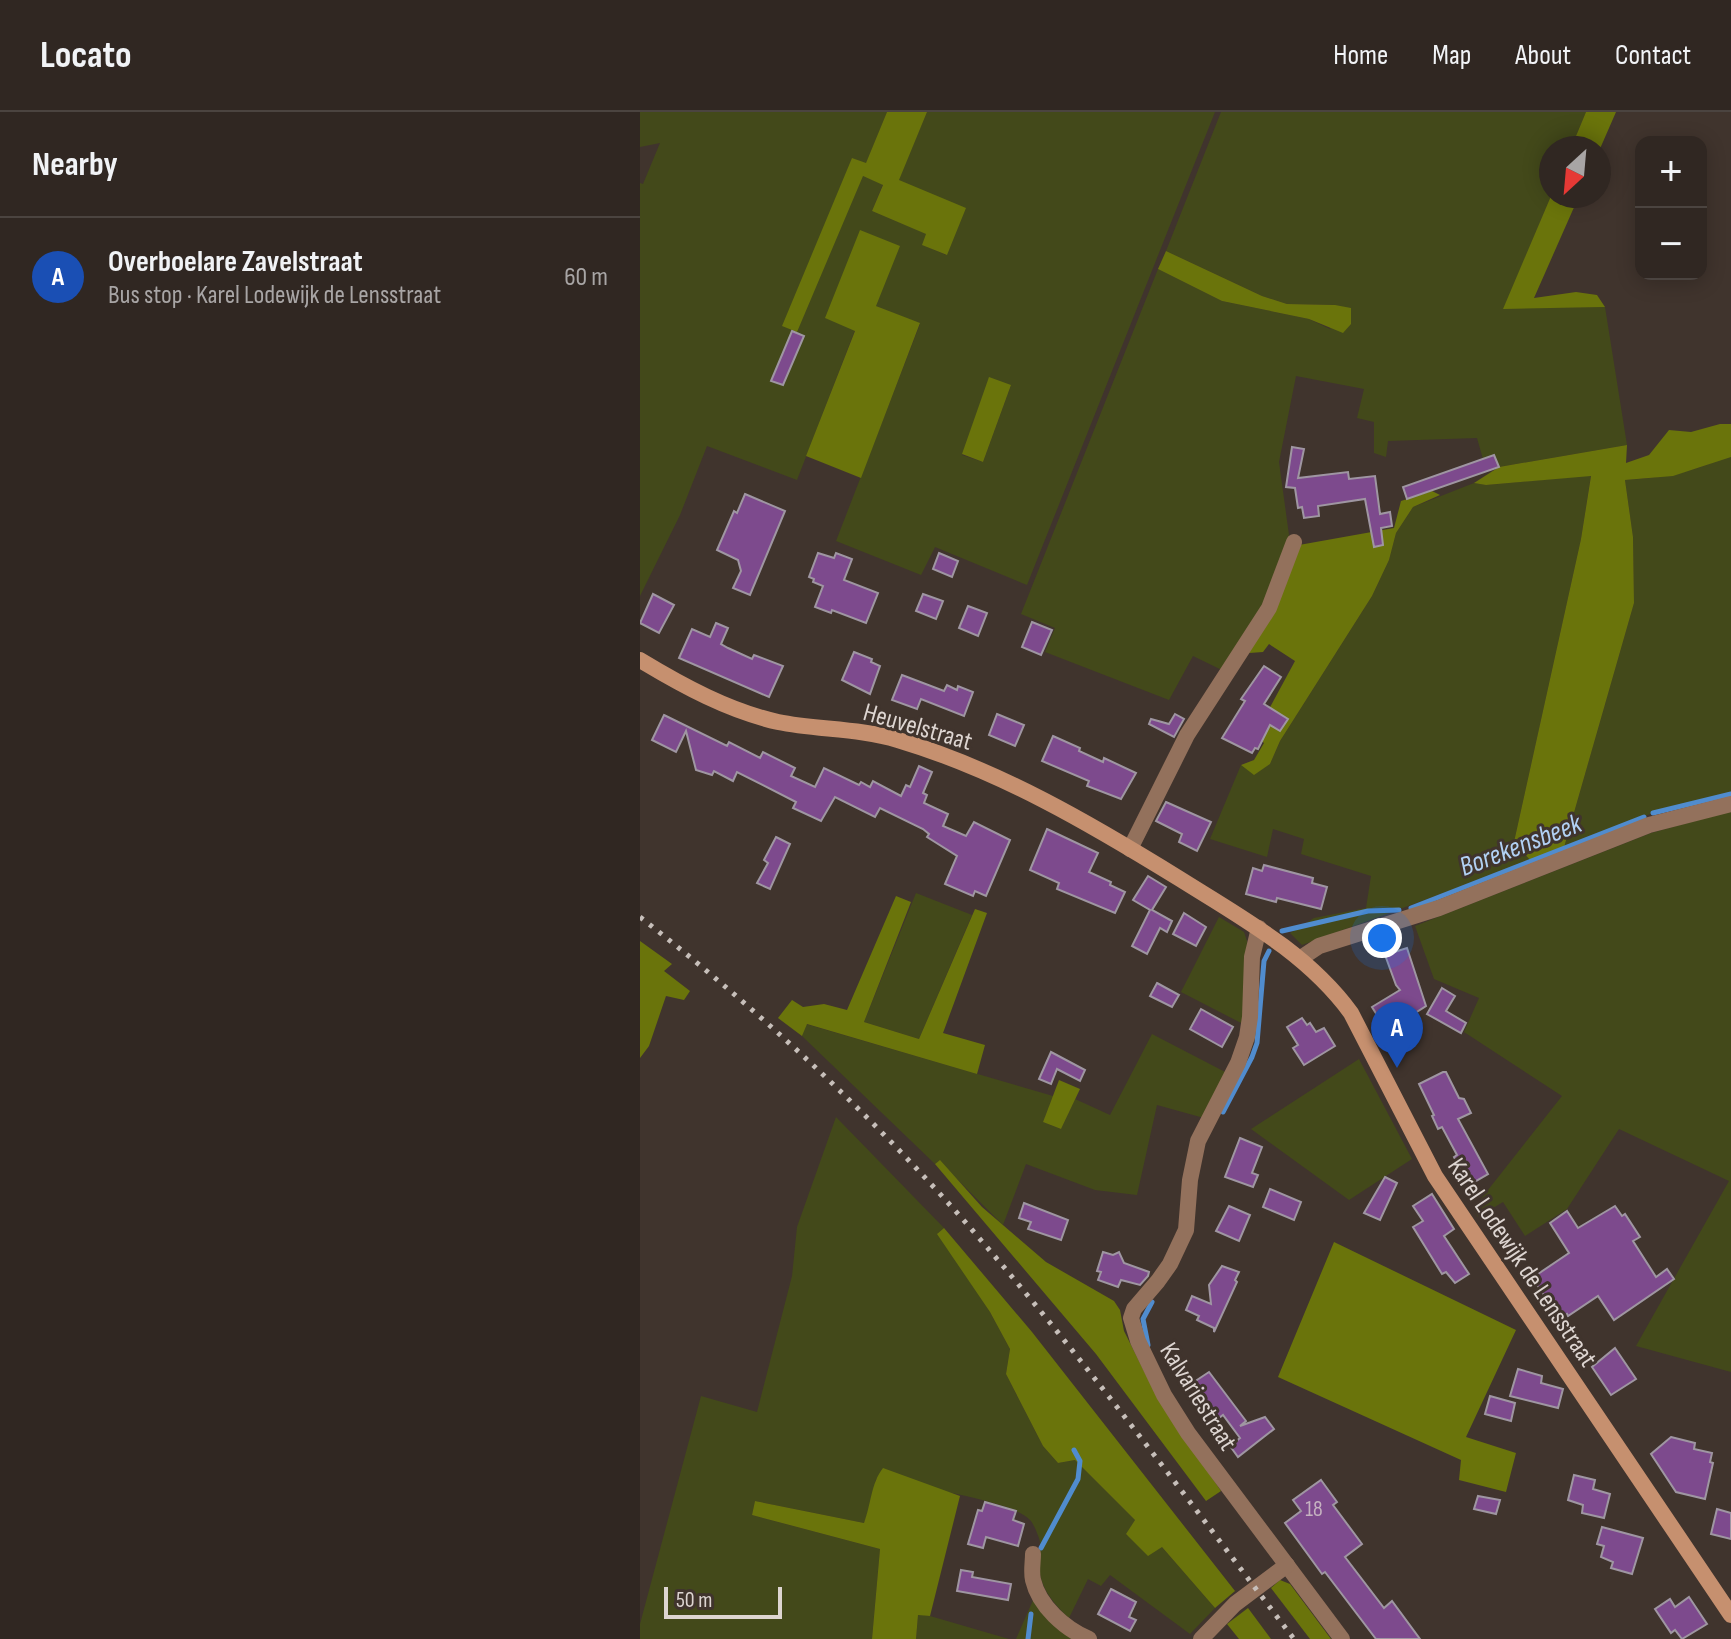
<!DOCTYPE html>
<html lang="en">
<head>
<meta charset="utf-8">
<style>
  :root { --surface:#302722; --page:#382f2a; --text:#f1f3f6; --muted:#a8a5a5; --line:#4b4440; --accent:#9fb3fd }
  body { margin:0; font-family:"Sofia Sans Condensed",sans-serif; background:var(--page); color:var(--text) }
  .controls { position:absolute; right:24px; top:24px; display:grid; overflow:hidden; border-radius:16px; box-shadow:0 4px 20px #0003 }
  .controls button { width:72px; height:72px; display:grid; place-items:center; padding:0; border:0; border-bottom:2px solid var(--line); background:var(--surface); color:var(--text); font:40px sans-serif }
  .compass { position:absolute; left:899px; top:24px; width:72px; height:72px; border-radius:50%; background:var(--surface); box-shadow:0 4px 20px #0003; rotate:206deg }
  .scale { position:absolute; left:24px; bottom:20px; width:118px; box-sizing:border-box; padding-left:8px; border:4px solid #ddd5d1; border-top:0; font-size:22px; line-height:28px; white-space:nowrap; color:#ddd5d1; -webkit-text-stroke:6px #40342d; paint-order:stroke }
  .you { position:absolute; left:742px; top:826px; width:28px; height:28px; margin:-20px; border:6px solid #fff; border-radius:50%; background:#1a73e8; box-shadow:0 0 0 12px #1a73e833 }
  .badge { display:grid; place-items:center; width:52px; height:52px; border-radius:50%; background:var(--accent); color:#fff; font-size:26px; font-weight:700 }
  .pin { position:absolute; translate:-50% -66px; filter:drop-shadow(0 2px 4px #0008) }
  .pin::after { content:''; position:absolute; top:42px; width:28px; height:24px; background:inherit; clip-path:polygon(0 0,100% 0,50% 100%) }
  .list { margin:0; padding:0; list-style:none }
  h2 { display:flex; justify-content:space-between; align-items:center; height:104px; margin:0; padding:0 32px; font-size:34px }
  h2 small { font-size:26px; font-weight:400; color:var(--muted) }
  .list li { display:grid; grid-template-columns:52px 1fr auto; gap:24px; align-items:center; box-sizing:border-box; height:120px; padding:0 32px; border-top:2px solid var(--line) }
  .list b { display:block; font-size:30px; white-space:nowrap }
  .list p { margin:0; font-size:26px; white-space:nowrap; color:var(--muted) }
  .list em { font-size:26px; font-style:normal; color:var(--muted) }
  .map { position:relative; flex:none; width:1091px; height:1527px; overflow:hidden }
  header { display:flex; align-items:center; gap:48px; box-sizing:border-box; height:112px; padding:0 40px; background:var(--surface); border-bottom:2px solid var(--line) }
  header strong { font-size:38px }
  nav { display:flex; gap:44px; margin-inline-start:auto; font-size:28px }
  main { display:flex }
  aside { flex:1; background:var(--surface) }
  .map>svg:first-child { display:block }
  .green { fill:#43491a; fill-rule:evenodd }
  .forest { fill:#6a740b }
  .lines { fill:none; stroke-linecap:round; stroke-linejoin:round }
  .stream { stroke:#508cce; stroke-width:5 }
  .building { fill:#7d4a8d; stroke:#9f96a2; stroke-width:2 }
  .street { stroke:#93715c; stroke-width:16 }
  .secondary { stroke:#c6906f; stroke-width:16 }
  .rail { stroke:#c7bfba; stroke-width:5; stroke-dasharray:4 8; stroke-linecap:butt }
  .labels { text-anchor:middle; stroke-width:6; stroke-linejoin:round; paint-order:stroke }
  .number-label { font-size:22px; fill:#c5b2c0 }
  .street-label { font-size:26px; fill:#ddd5d1; stroke:#40342d }
  .water-label { font-size:28px; font-style:italic; fill:#b2d1f4; stroke:#40342d }
</style>
</head>
<body>
<header>
<strong>Locato</strong>
<nav><a>Home</a><a>Map</a><a>About</a><a>Contact</a></nav>
</header>
<main>
<aside>
<h2>Nearby<small></small></h2>
<ul class="list">
<li><span class="badge" style="background:#1a4fb4">A</span><div><b>Overboelare Zavelstraat</b><p>Bus stop · Karel Lodewijk de Lensstraat</p></div><em>60 m</em></li>
</ul>
</aside>
<div class="map">
<svg width="1091" height="1527" viewBox="0 0 1091 1527">
  <rect width="100%" height="100%" fill="#40342d"/>
  <g class="green">
    <path d="M 0,0 L 247,0 L 226,52 L 212,46 L 223,64 L 243,72 L 232,99 L 287,122 L 283,133 L 306,143 L 258,68 L 287,0 L 575,0 L 387,473 L 295,435 L 281,463 L 196,429 L 280,212 L 236,194 L 186,206 L 215,218 L 157,368 L 67,334 L 40,403 L 0,484 L 0,71 L 3,72 L 20,31 L 0,35 ZM 371,273 L 343,350 L 322,343 Z"/>
    <polygon points="581,0 946,0 931,36 911,36 911,84 864,196 965,195 987,333 859,355 854,343 843,347 837,326 748,329 746,345 734,341 734,310 717,306 724,277 656,264 639,350 649,423 648,432 659,433 588,561 553,544 529,588 405,540 415,516 381,502 518,157 582,189 669,207 690,217 695,193 647,192 622,184 526,139"/>
    <path d="M 1085,345 L 1091,345 L 1091,682 L 1010,702 L 923,739 L 994,491 L 993,425 L 985,368 C 1021,366 1052,361 1085,345 Z"/>
    <polygon points="951,363 941,427 874,730 891,749 662,833 650,821 674,806 726,796 731,764 661,742 664,727 633,717 627,745 570,727 601,653 614,662 630,652 640,629 732,484 749,448 756,421 773,395 834,371 847,373"/>
    <polygon points="1091,699 1091,1260 996,1234 1089,1069 979,1017 927,1097 885,1124 863,1090 838,1105 833,1097 922,984 824,920 839,886 794,867 775,814 1011,721"/>
    <polygon points="276,781 332,803 279,927 224,910"/>
    <polygon points="579,805 604,820 607,829 605,913 541,880"/>
    <polygon points="166,912 413,984 403,1010 421,1017 435,987 470,1003 512,922 589,962 564,1006 517,993 497,1083 455,1078 386,1052 363,1113 299,1049 295,1052 162,924"/>
    <polygon points="719,947 772,1047 709,1088 611,1017"/>
    <path d="M 196,1005 L 304,1116 L 298,1121 L 350,1200 L 370,1237 L 366,1262 L 403,1334 L 418,1351 L 435,1348 L 495,1408 L 486,1423 L 522,1435 L 575,1496 L 550,1522 L 470,1463 L 461,1474 L 448,1467 L 429,1506 C 412,1490 398,1473 399,1449 C 399,1443 401,1436 400,1430 C 399,1425 394,1412 390,1408 C 373,1388 266,1373 236,1367 L 233,1387 L 224,1411 L 115,1389 L 112,1403 L 240,1437 L 232,1527 L 0,1527 L 0,1512 L 61,1284 L 117,1300 L 152,1164 L 157,1115 Z"/>
    <polygon points="394,1486 436,1527 376,1527"/>
    <polygon points="278,1502 290,1504 369,1527 276,1527"/>
  </g>
  <g class="forest">
    <polygon points="247,0 287,0 259,68 326,96 307,143 282,133 286,122 232,99 243,73 223,64 157,220 142,214 212,46 226,51"/>
    <polygon points="946,0 976,0 959,39 959,36 931,36"/>
    <polygon points="911,84 939,84 894,186 936,180 957,183 965,195 863,197"/>
    <polygon points="220,118 260,134 236,194 280,211 221,366 166,344 215,219 185,206"/>
    <polygon points="526,139 622,184 647,192 695,193 711,196 711,212 703,221 669,207 582,189 518,157"/>
    <polygon points="349,265 371,273 343,350 322,342"/>
    <polygon points="1080,312 1091,312 1091,345 1033,364 985,368 993,425 994,491 923,739 891,749 874,730 941,427 951,364 846,373 834,371 859,355 987,333 986,351 1009,343 1029,318 1051,320"/>
    <polygon points="792,379 800,383 773,395 756,421 749,448 732,484 640,629 630,652 614,663 601,653 614,648 624,631 615,623 655,549 629,532 623,540 609,541 659,433 754,416 761,389"/>
    <polygon points="256,784 271,790 224,910 279,927 335,797 347,801 303,921 345,933 337,962 167,912 162,924 138,906 152,888 163,895 184,892 207,898"/>
    <polygon points="0,829 32,852 24,859 50,879 44,888 26,884 9,934 0,946"/>
    <polygon points="419,968 440,977 421,1017 403,1010"/>
    <polygon points="300,1048 342,1095 406,1150 474,1189 480,1198 484,1219 517,1285 581,1379 566,1389 456,1242 295,1052"/>
    <polygon points="304,1116 392,1220 595,1479 575,1496 522,1435 508,1444 486,1422 495,1408 435,1348 418,1351 403,1334 366,1262 370,1237 350,1200 297,1122"/>
    <polygon points="694,1130 876,1218 826,1325 876,1341 866,1380 819,1368 821,1348 638,1265"/>
    <path d="M 243,1356 L 320,1384 L 290,1504 L 278,1503 L 276,1527 L 232,1527 L 240,1437 L 112,1403 L 115,1389 L 224,1411 C 231,1393 231,1371 243,1356 Z"/>
    <polygon points="640,1468 650,1472 691,1527 670,1527 631,1476"/>
    <polygon points="608,1496 631,1527 599,1527 587,1512"/>
  </g>
  <g class="lines">
    <g class="stream">
      <polyline points="1013,701 1091,682"/>
      <polyline points="771,796 1004,705"/>
      <polyline points="642,819 728,799 759,798"/>
      <polyline points="583,1000 612,945 617,931 624,849 629,839"/>
      <polyline points="508,1233 503,1207 512,1190"/>
      <polyline points="401,1436 438,1367 440,1349 434,1338"/>
      <polyline points="388,1527 391,1502"/>
    </g>
  </g>
  <g class="building">
    <polygon points="152,219 164,224 143,273 131,269"/>
    <polygon points="652,335 664,337 658,366 708,360 709,367 735,364 740,402 750,400 752,414 741,416 743,433 734,435 725,387 678,394 679,404 664,406 662,395 658,396 655,376 646,375"/>
    <polygon points="854,343 859,355 767,387 763,375"/>
    <polygon points="105,382 145,399 110,483 93,476 101,459 98,448 77,438 94,399 97,401"/>
    <polygon points="178,441 194,446 196,441 212,447 204,468 238,481 226,511 192,498 191,501 175,495 183,474 173,470 174,467 169,465"/>
    <polygon points="299,441 318,449 312,465 293,457"/>
    <polygon points="13,482 34,493 19,521 0,511"/>
    <polygon points="283,482 303,489 296,507 276,499"/>
    <polygon points="328,494 347,501 338,524 319,516"/>
    <polygon points="392,510 412,518 401,543 382,535"/>
    <polygon points="76,511 88,516 81,532 88,536 112,547 114,543 143,554 129,585 39,546 52,517 70,525"/>
    <polygon points="214,540 232,547 231,550 240,554 230,582 202,568"/>
    <polygon points="624,554 641,565 624,592 648,607 640,619 630,613 618,637 615,636 612,641 582,626 605,589 601,587"/>
    <polygon points="262,563 304,579 307,573 317,578 318,574 333,580 324,604 281,587 277,597 252,588"/>
    <polygon points="357,602 384,613 375,634 349,623"/>
    <polygon points="535,602 544,607 534,625 509,612 511,607 529,612"/>
    <polygon points="24,603 87,634 89,630 120,646 123,640 155,656 151,664 175,675 184,656 219,673 221,670 230,675 233,669 261,684 266,673 270,675 279,654 292,660 283,681 287,683 284,691 308,702 303,714 326,724 334,710 370,728 346,784 335,779 333,784 305,772 317,744 287,725 289,722 283,717 240,696 235,705 195,685 181,709 153,696 156,690 97,660 93,669 74,659 72,663 56,658 46,619 36,640 12,628"/>
    <polygon points="413,624 440,636 439,639 463,650 464,646 496,661 481,687 447,674 449,669 402,649"/>
    <polygon points="526,690 571,710 557,739 539,730 542,722 516,709"/>
    <polygon points="407,717 458,741 449,760 471,770 470,773 485,780 475,801 417,777 419,771 390,758"/>
    <polygon points="136,725 150,732 130,777 117,771 128,751 124,748"/>
    <polygon points="624,753 673,766 672,771 687,775 681,797 637,786 636,790 606,782 613,756 622,759"/>
    <polygon points="508,764 526,775 512,798 532,809 527,820 520,816 507,842 492,834 510,798 493,788"/>
    <polygon points="544,801 566,815 556,834 533,822"/>
    <polygon points="767,836 786,894 747,919 732,895 760,878 756,873 745,843"/>
    <polygon points="517,871 539,883 532,895 510,884"/>
    <polygon points="802,876 815,884 806,899 826,911 821,921 787,902"/>
    <polygon points="561,897 593,915 582,935 550,917"/>
    <polygon points="662,906 667,913 670,911 676,920 684,916 695,934 664,953 653,936 658,933 647,915"/>
    <polygon points="411,940 445,958 440,969 417,957 411,972 399,967"/>
    <polygon points="803,960 806,960 819,986 824,987 831,1001 818,1007 848,1062 829,1073 814,1045 817,1043 802,1015 798,1017 792,1004 794,1003 779,972"/>
    <polygon points="600,1026 622,1035 612,1061 618,1063 613,1075 585,1065"/>
    <polygon points="745,1065 757,1071 740,1108 724,1101"/>
    <polygon points="630,1077 661,1090 654,1108 623,1095"/>
    <polygon points="792,1082 814,1117 804,1124 829,1162 815,1171 806,1160 802,1162 773,1115 783,1109 773,1094"/>
    <polygon points="384,1091 428,1108 421,1128 388,1117 391,1110 379,1106"/>
    <polygon points="589,1094 610,1103 599,1129 576,1119"/>
    <polygon points="975,1094 982,1104 985,1102 1000,1125 993,1129 1016,1165 1027,1157 1034,1167 974,1208 958,1184 928,1204 927,1202 920,1206 892,1166 929,1141 910,1111 927,1099 938,1116"/>
    <polygon points="463,1140 473,1143 479,1140 484,1151 509,1160 508,1164 500,1173 481,1168 478,1175 458,1168 461,1160 457,1159"/>
    <polygon points="582,1154 599,1160 595,1168 597,1170 574,1220 574,1216 557,1208 559,1204 546,1198 552,1184 571,1192 569,1173"/>
    <polygon points="975,1236 996,1267 971,1283 952,1255"/>
    <polygon points="878,1257 902,1264 901,1271 923,1277 918,1296 870,1284"/>
    <polygon points="569,1260 606,1309 600,1314 625,1305 634,1317 598,1345 590,1334 600,1326 583,1303 575,1309 548,1274"/>
    <polygon points="850,1284 875,1291 871,1309 845,1302"/>
    <polygon points="1031,1325 1055,1331 1054,1337 1072,1341 1070,1350 1073,1351 1065,1387 1036,1380 1011,1342"/>
    <polygon points="934,1363 955,1368 953,1377 970,1382 964,1406 942,1401 943,1393 928,1388"/>
    <polygon points="681,1368 697,1390 693,1393 722,1432 705,1445 744,1496 752,1489 780,1527 736,1527 685,1460 682,1462 645,1411 661,1399 653,1388"/>
    <polygon points="838,1384 860,1388 856,1402 834,1397"/>
    <polygon points="345,1390 376,1399 373,1408 384,1412 378,1434 346,1425 343,1436 328,1432 338,1398 342,1399"/>
    <polygon points="1077,1397 1091,1401 1091,1427 1071,1422"/>
    <polygon points="962,1415 1003,1426 992,1462 971,1456 973,1450 961,1445 964,1434 957,1432"/>
    <polygon points="321,1458 333,1460 332,1465 371,1472 368,1488 317,1479"/>
    <polygon points="471,1477 496,1490 489,1505 496,1508 490,1519 458,1502"/>
    <polygon points="1049,1485 1067,1512 1042,1527 1035,1518 1031,1521 1015,1497 1030,1487 1035,1495"/>
  </g>
  <g class="lines">
    <g class="street">
      <polyline points="490,737 547,623 629,496 654,430"/>
      <polyline points="619,816 612,845 610,905 607,925 598,951 558,1029 550,1068 546,1118 530,1152 518,1169 494,1197 491,1206 498,1229 524,1283 548,1321 702,1527"/>
      <polyline points="661,846 679,834 799,796 1009,713 1091,692"/>
      <path d="M 393,1442 C 393,1450 391,1460 393,1468 C 399,1494 425,1517 449,1527"/>
      <polyline points="561,1527 595,1492 647,1453"/>
    </g>
    <path class="secondary" d="M 0,548 C 43,574 89,599 138,610 C 177,618 219,616 258,628 C 359,658 451,712 540,767 C 602,806 667,841 711,901 L 795,1064 L 1091,1503"/>
    <path class="rail" d="M 0,805 C 115,895 222,994 319,1103 C 438,1238 545,1384 654,1527"/>
  </g>
  <g class="labels">
    <g class="number-label">
      <text x="674" y="1404">18</text>
    </g>
    <g class="street-label">
      <text transform="translate(278 614) rotate(16)" y="9">Heuvelstraat</text>
      <text transform="translate(883 1150) rotate(56)" y="9">Karel Lodewijk de Lensstraat</text>
      <text transform="translate(559 1284) rotate(58)" y="9">Kalvariestraat</text>
    </g>
    <g class="water-label">
      <text transform="translate(880 732) rotate(-21)" y="10">Borekensbeek</text>
    </g>
  </g>
</svg>
<div class="controls">
<button>+</button>
<button>−</button>
</div>
<svg class="compass" viewBox="-18 -18 36 36"><path d="M0-13l5 13h-10z" fill="#e53935"/><path d="M0 13l5-13h-10z" fill="#a8a5a5"/></svg>
<div class="scale">50 m</div>
<div class="you"></div>
<div class="pin badge" style="left:757px;top:956px;background:#1a4fb4">A</div>
</div>
</main>
</body>
</html>
